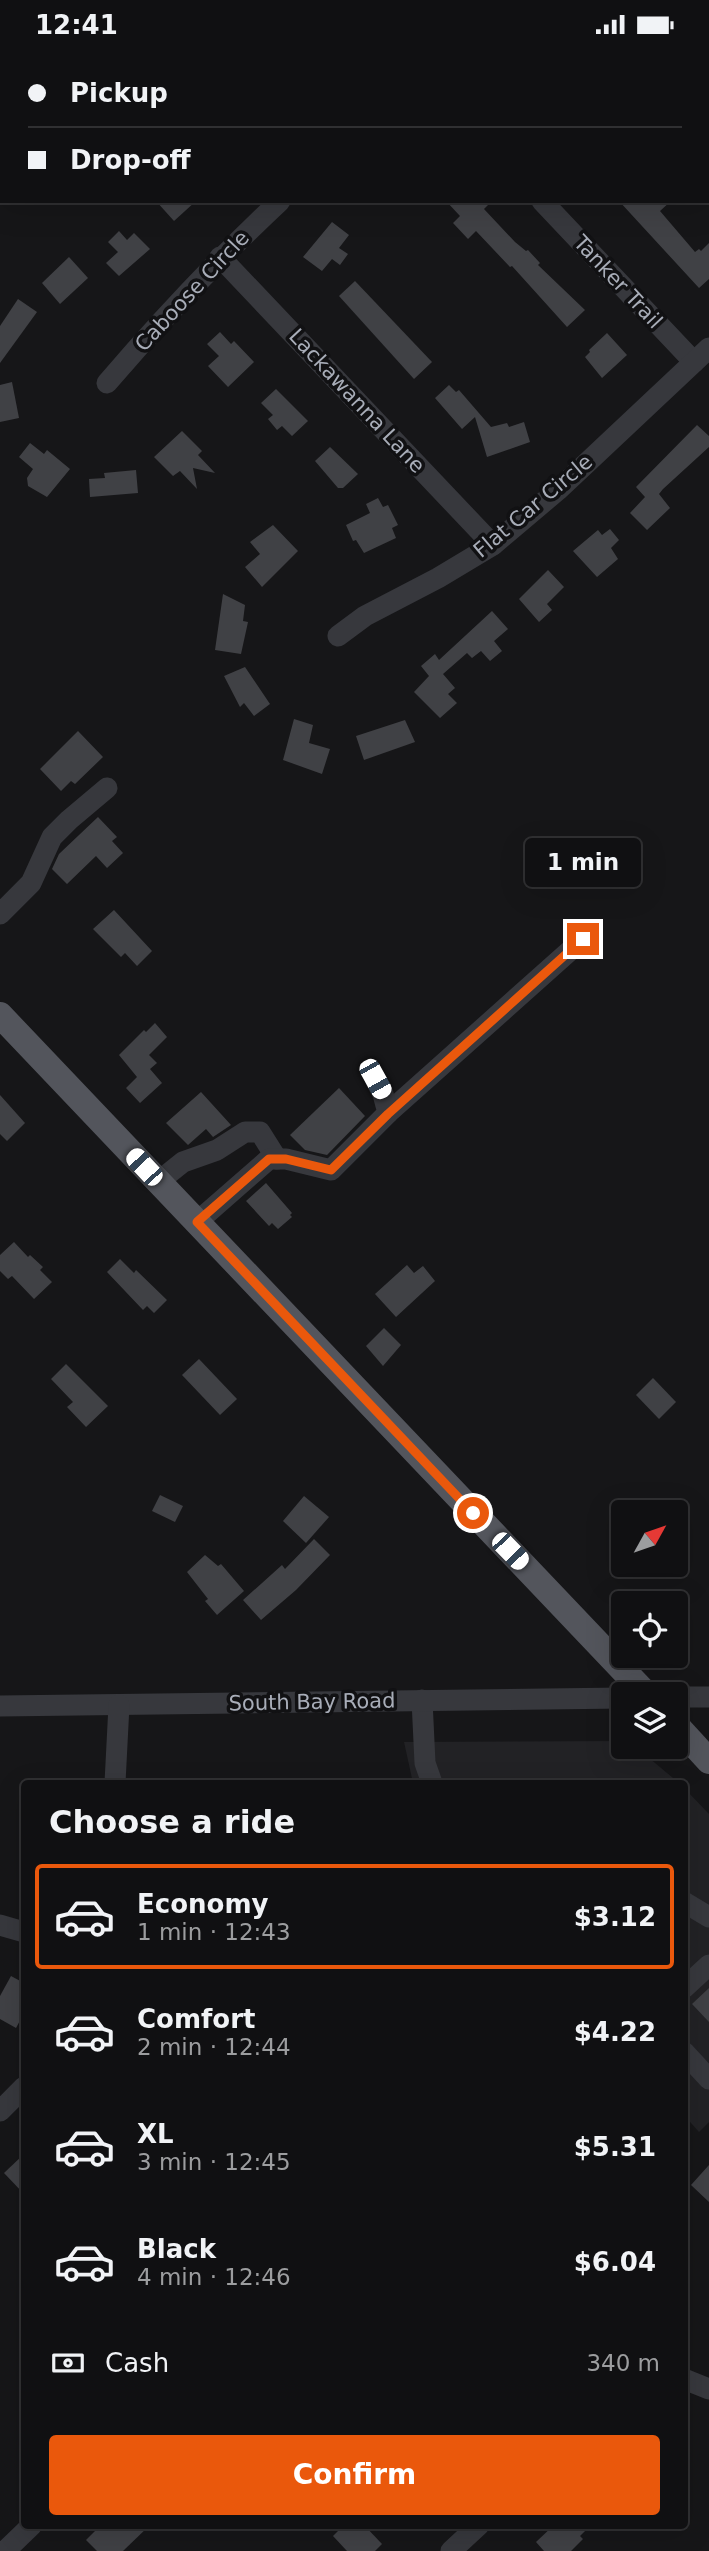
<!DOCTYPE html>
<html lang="en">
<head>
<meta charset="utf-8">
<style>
	:root { --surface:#101012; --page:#1e1e20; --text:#f1f3f6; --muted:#9c9d9f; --line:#303032; --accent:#ea580c }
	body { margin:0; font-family:"DejaVu Sans",sans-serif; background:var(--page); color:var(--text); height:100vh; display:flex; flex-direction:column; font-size:26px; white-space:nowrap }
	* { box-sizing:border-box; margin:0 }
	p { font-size:23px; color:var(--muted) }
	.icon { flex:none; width:38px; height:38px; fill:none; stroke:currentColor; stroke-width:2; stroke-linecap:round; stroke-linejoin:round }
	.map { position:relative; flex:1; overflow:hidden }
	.details { position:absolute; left:21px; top:1731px; width:667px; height:749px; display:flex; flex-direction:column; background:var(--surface); border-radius:7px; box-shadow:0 7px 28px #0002,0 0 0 2px var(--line) }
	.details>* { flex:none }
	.guide { position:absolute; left:0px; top:0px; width:710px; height:154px; box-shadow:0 7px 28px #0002,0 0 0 2px var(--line); display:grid; align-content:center; height:154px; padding:0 28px; background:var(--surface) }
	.needle { width:46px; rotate:50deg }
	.fabs { position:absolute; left:611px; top:1451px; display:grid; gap:14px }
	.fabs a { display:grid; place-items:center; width:77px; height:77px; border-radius:7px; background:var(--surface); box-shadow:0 7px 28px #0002,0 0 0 2px var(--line); font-size:35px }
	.end { position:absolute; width:32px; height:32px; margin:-16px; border:9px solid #ea580c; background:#fff; box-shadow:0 0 0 4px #fff }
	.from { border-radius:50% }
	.bubble { position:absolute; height:49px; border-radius:7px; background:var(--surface); box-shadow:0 7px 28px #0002,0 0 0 2px var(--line); font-size:23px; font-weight:600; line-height:49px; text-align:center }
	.car { position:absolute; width:21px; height:42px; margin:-21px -10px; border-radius:9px; box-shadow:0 0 5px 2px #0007; background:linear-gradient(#fff 24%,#345 0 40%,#fff 0 76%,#345 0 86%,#fff 0) }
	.guide b { display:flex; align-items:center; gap:24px; height:66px; font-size:26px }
	.guide b+b { border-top:2px solid var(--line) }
	.guide i { width:18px; height:18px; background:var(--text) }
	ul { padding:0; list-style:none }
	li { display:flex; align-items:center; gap:21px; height:105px; margin:0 14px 10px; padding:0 14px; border:4px solid transparent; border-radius:7px }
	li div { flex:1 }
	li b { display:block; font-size:26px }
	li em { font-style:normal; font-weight:600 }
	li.current { border-color:var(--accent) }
	li>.icon { width:63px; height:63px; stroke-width:1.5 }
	h2 { padding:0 28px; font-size:32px; line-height:84px }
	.pay { display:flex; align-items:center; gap:18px; height:77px; padding:0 28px; font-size:26px }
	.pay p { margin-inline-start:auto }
	.button { display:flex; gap:14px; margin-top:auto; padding:14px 28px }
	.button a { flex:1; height:80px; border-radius:7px; background:var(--accent); color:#fff; font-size:28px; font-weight:600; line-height:80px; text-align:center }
	.status { display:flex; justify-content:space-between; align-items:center; height:49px; padding:0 35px; background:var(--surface); direction:ltr }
	.status svg { height:19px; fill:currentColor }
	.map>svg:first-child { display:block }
	.built { fill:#222225 }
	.building { fill:#404145 }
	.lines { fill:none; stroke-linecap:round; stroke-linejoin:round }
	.minor { stroke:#37383d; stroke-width:21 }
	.major { stroke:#53555c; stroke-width:26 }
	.route { stroke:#ea580c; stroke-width:9 }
	.labels { text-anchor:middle; stroke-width:7; stroke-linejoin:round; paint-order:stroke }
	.street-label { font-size:21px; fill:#a8adb8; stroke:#111113 }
</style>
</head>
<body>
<div class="status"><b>12:41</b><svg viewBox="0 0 49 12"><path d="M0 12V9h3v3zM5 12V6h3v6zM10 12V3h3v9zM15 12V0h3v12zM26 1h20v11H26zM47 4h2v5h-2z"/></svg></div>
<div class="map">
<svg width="709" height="2502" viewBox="0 0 709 2502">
	<rect width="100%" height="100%" fill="#161618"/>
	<!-- built -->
	<g class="built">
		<path d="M623 1692V1698H636L679 1734H413L404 1693Z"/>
		<path d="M684 1739 709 1765V2073L699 2083 684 2066Z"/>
	</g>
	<!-- building -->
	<g class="building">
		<path d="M156 152H196L174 172Z"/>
		<path d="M446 152H492L484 160 515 193 526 202 528 201 540 214 538 216 585 261 567 278 512 217 510 218 476 182 468 190 453 174 460 167Z"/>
		<path d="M619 152H671L660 162 695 203 699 200 701 202 709 194V230L699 239Z"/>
		<path d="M332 173 349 186 339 199 348 205 340 216 332 210 322 222 303 208Z"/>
		<path d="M119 182 127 191 134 184 150 200 119 227 106 214 118 203 108 193Z"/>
		<path d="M69 208 88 229 60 255 42 234Z"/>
		<path d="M355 232 432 313 414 330 339 247Z"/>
		<path d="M18 250 37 263 0 314V277Z"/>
		<path d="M220 283 231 295 234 292 254 313 228 338 208 317 219 307 207 295Z"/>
		<path d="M607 284 627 306 602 329 585 308 590 303 589 301Z"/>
		<path d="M12 333 19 369 0 373V336Z"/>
		<path d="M449 336 456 343 459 341 491 378 507 374 509 378 524 373 530 393 487 408 475 368 462 380 435 349Z"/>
		<path d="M276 340 308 372 292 387 282 377 277 381 268 370 273 366 261 354Z"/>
		<path d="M697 376 709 387V398L663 440 659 445 670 459 647 481 630 464 645 448 636 438Z"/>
		<path d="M182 382 202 402 198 406 215 424 193 419 197 440 180 422 173 427 154 408Z"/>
		<path d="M30 394 44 405 47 401 70 420 47 448 28 437 27 429 33 420 19 408Z"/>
		<path d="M330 398 358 425 343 439H338L315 412Z"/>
		<path d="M136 421 138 444 90 448 89 430 105 429 104 424Z"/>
		<path d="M378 449 383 458 388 456 398 476 392 479 396 489 364 504 356 491 353 492 346 476 370 464 366 455Z"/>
		<path d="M273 476 298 502 262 538 245 518 260 505 250 493Z"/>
		<path d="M610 480 619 491 611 499 618 510 597 528 573 502 598 481 602 486Z"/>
		<path d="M548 521 564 538 547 555 552 561 539 573 519 550Z"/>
		<path d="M223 545 245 556 243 572 248 573 241 605 215 601Z"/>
		<path d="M492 562 508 580 494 592 502 602 490 612 481 602 472 609 467 604 443 625 455 639 448 645 457 654 440 669 414 643 429 627 421 617 435 605 439 611Z"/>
		<path d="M245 618 270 655 254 667 244 654 240 658 224 627Z"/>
		<path d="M294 670 313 676 309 694 330 700 322 725 283 711Z"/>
		<path d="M405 671 415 693 364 711 356 687Z"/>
		<path d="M78 682 103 708 75 735 71 732 61 742 40 720Z"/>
		<path d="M98 768 117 788 112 792 123 804 107 819 96 807 67 835 52 820 59 805Z"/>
		<path d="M114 861 152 902 137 917 125 904 121 908 93 880Z"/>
		<path d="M155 974 167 988 149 1006 157 1014 150 1020 162 1034 140 1054 126 1039 137 1028 119 1006 144 981 146 983Z"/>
		<path d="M339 1039 365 1067 327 1106 305 1101 290 1086Z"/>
		<path d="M201 1043 231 1076 213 1088 206 1080 188 1096 166 1074Z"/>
		<path d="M0 1046 25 1074 7 1092 0 1085Z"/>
		<path d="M266 1134 292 1164 290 1166 292 1168 278 1180 272 1174 269 1177 246 1152Z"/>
		<path d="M14 1193 28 1208 30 1206 43 1218 40 1221 52 1233 34 1250 12 1227 8 1230 0 1222V1206Z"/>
		<path d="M120 1210 134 1224 136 1221 167 1251 154 1264 147 1257 143 1261 107 1223Z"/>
		<path d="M407 1216 414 1224 423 1217 435 1232 396 1268 375 1245Z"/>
		<path d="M384 1279 401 1296 383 1317 366 1297Z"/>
		<path d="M199 1310 237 1350 220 1366 182 1326Z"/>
		<path d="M66 1315 108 1357 86 1378 67 1358 73 1353 51 1330Z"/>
		<path d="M653 1329 676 1353 659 1370 636 1346Z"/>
		<path d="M160 1446 183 1457 175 1473 152 1462Z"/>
		<path d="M304 1447 329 1468 306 1494 283 1472Z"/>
		<path d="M314 1490 330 1506 296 1541 261 1571 243 1551 282 1516 285 1520Z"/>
		<path d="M205 1506 218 1517 221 1515 244 1542 217 1566 205 1552 208 1550 187 1523Z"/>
		<path d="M11 1927 24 1934V1964L16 1979 0 1970V1947Z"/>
		<path d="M709 1939V1973L692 1955Z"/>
		<path d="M24 2105V2145L4 2124Z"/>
		<path d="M709 2116V2153L691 2136Z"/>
		<path d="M101 2476H150L123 2502H97L86 2491Z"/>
		<path d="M364 2476 382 2495 375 2502H347L333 2487 343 2477Z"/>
		<path d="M554 2476H591L580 2487 583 2490 571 2502H544L536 2493Z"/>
	</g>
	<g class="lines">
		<!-- minor -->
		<g class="minor">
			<path d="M106 0 108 2"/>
			<path d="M443 2 444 0"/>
			<path d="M542 152 694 313"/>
			<path d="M220 208 493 496"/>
			<path d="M107 334C162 270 218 210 280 152"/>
			<path d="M338 587 365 567 438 529 493 496 558 441 709 299"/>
			<path d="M0 865 31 834 52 788 69 771 107 739"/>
			<path d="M388 1064 583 890"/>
			<path d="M158 1133 183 1113 217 1101 245 1083H260L277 1110"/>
			<path d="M197 1173 269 1110H286L331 1121 388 1064 383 1045 375 1030"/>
			<path d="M676 1648H709"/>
			<path d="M422 1651 425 1714 432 1734"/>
			<path d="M0 1657 623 1649"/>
			<path d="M115 1734 119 1656"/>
			<path d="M684 1853 709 1868"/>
			<path d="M0 1876 24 1883"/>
			<path d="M684 1939 709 1916"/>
			<path d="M684 2003 709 2030"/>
			<path d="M0 2062 24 2038"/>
			<path d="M684 2330 709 2340"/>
			<path d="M5 2502 32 2476"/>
			<path d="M451 2502 479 2476"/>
		</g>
		<!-- major -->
		<g class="major">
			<path d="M0 966 646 1645"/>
			<path d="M676 1676 709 1712"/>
		</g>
	</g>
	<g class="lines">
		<!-- route -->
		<path class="route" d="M473 1464 197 1173 269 1110H286L331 1121 388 1065 583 890"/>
	</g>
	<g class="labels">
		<!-- street labels -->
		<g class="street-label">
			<text transform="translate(618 233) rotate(47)" y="7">Tanker Trail</text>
			<text transform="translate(192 242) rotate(-47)" y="7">Caboose Circle</text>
			<text transform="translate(357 352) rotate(47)" y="7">Lackawanna Lane</text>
			<text transform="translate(533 457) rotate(-40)" y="7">Flat Car Circle</text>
			<text transform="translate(312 1653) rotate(-1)" y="7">South Bay Road</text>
		</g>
	</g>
</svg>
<div class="fabs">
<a><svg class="needle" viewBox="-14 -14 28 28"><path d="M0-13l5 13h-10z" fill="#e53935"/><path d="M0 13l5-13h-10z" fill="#9c9d9f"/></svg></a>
<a><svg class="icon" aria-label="locate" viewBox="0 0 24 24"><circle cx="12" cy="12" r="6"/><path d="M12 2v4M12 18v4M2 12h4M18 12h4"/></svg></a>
<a><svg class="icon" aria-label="layers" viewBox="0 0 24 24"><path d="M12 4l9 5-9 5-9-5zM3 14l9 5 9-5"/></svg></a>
</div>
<i class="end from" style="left:473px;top:1464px"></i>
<i class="end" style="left:583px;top:890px"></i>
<div class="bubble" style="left:525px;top:789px;width:116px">1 min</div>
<i class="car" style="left:375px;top:1030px;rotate:151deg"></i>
<i class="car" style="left:144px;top:1118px;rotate:317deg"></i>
<i class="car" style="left:510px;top:1502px;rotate:136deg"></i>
<div class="guide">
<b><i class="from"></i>Pickup</b>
<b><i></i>Drop-off</b>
</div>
<section class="details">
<h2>Choose a ride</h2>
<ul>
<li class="current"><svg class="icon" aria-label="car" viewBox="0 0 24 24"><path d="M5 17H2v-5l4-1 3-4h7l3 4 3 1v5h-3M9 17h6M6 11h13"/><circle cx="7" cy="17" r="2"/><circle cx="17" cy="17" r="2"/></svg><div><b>Economy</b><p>1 min · 12:43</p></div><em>$3.12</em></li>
<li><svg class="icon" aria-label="car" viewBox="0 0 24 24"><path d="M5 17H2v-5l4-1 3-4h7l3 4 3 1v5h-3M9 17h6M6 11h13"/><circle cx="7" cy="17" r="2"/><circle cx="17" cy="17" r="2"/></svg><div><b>Comfort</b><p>2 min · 12:44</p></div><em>$4.22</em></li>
<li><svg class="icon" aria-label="car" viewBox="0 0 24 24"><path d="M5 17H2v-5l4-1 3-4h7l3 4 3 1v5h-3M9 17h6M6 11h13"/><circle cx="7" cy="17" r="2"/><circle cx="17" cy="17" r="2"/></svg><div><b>XL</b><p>3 min · 12:45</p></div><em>$5.31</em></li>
<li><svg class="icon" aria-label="car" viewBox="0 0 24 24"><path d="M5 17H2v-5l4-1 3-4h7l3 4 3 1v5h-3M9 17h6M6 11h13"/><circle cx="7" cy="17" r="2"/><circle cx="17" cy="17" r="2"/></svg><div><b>Black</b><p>4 min · 12:46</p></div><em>$6.04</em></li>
</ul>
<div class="pay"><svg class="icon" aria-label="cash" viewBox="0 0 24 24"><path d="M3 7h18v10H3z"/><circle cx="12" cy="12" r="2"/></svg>Cash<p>340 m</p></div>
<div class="button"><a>Confirm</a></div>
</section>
</div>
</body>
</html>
